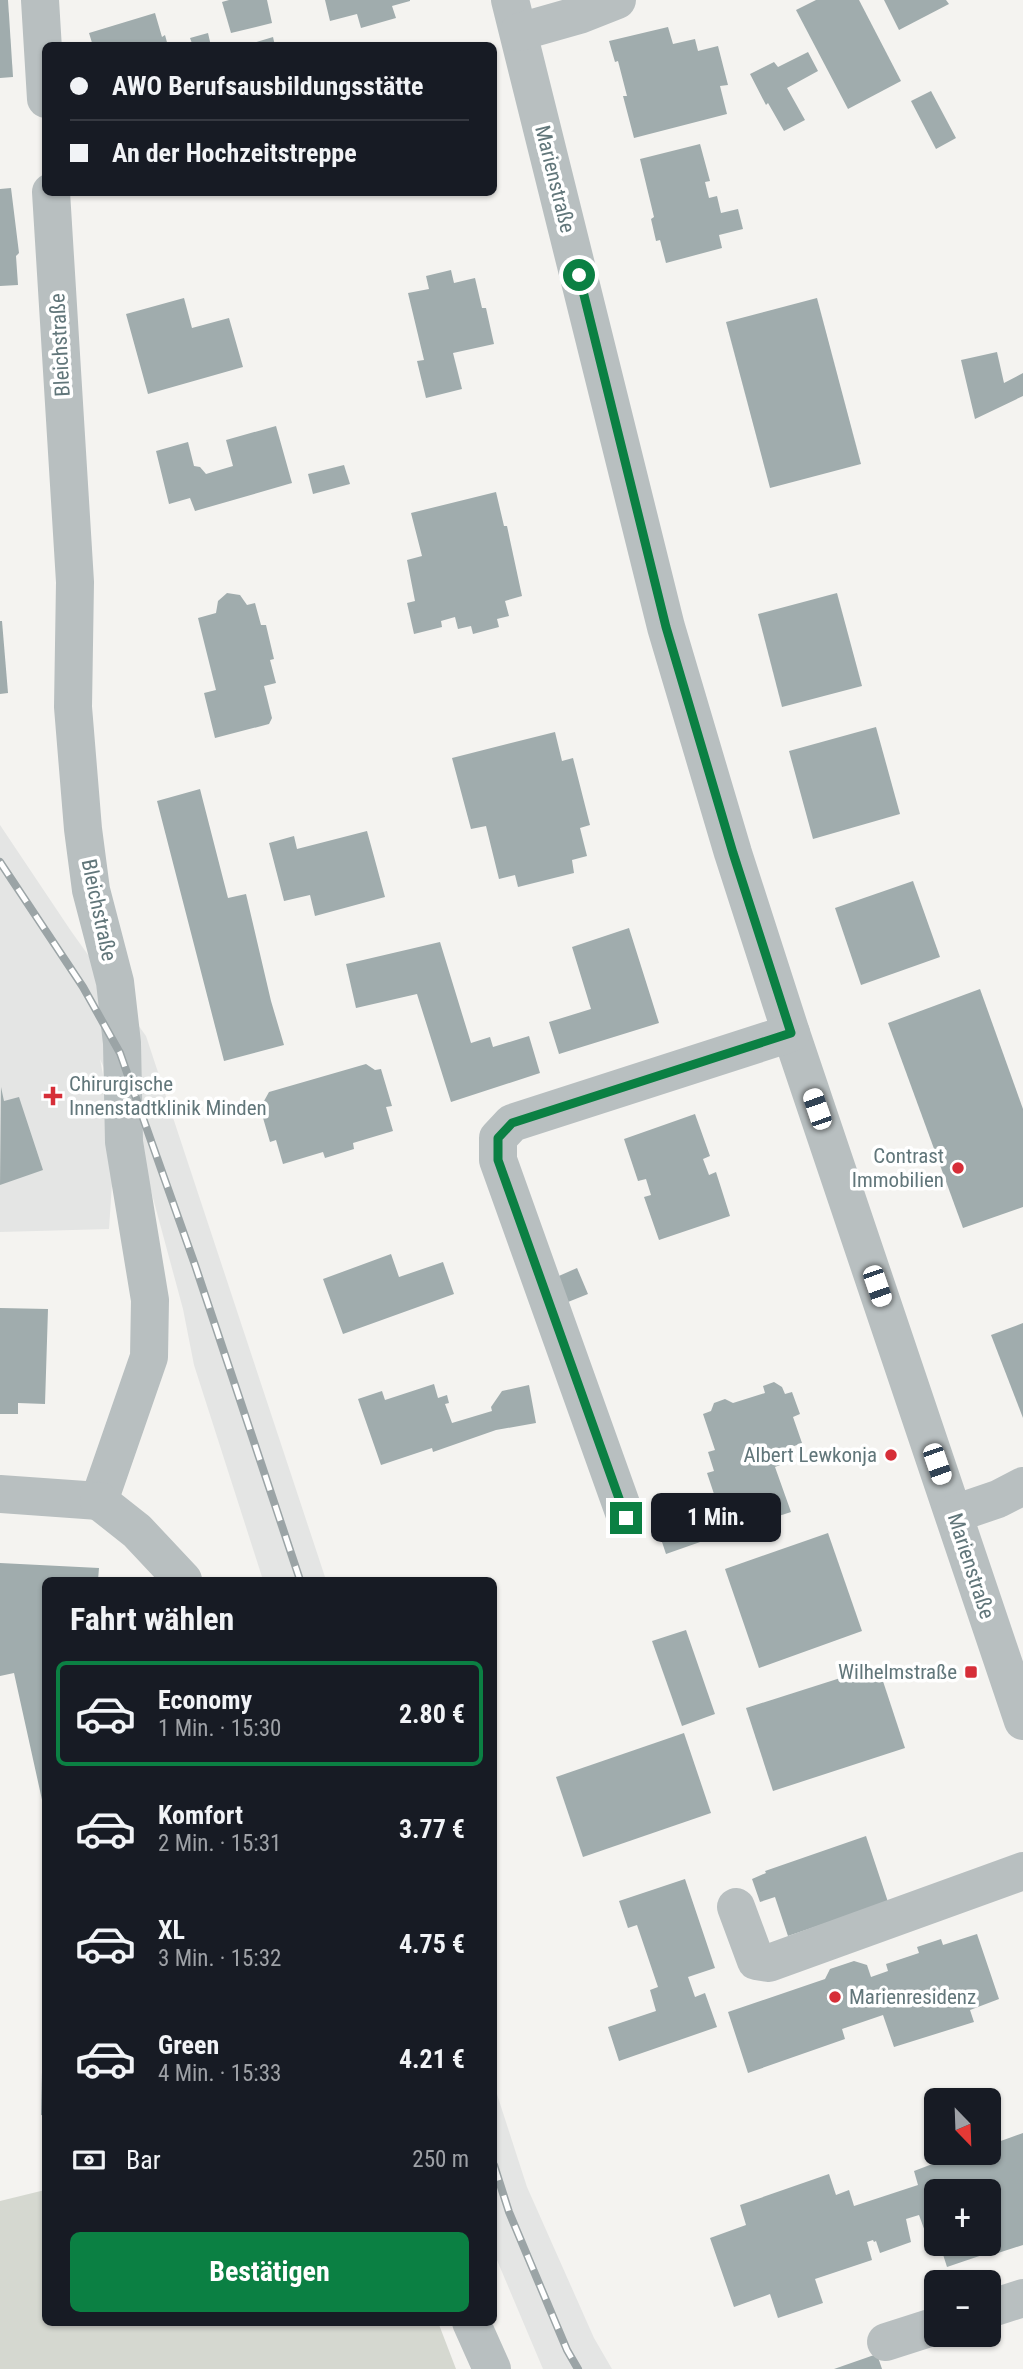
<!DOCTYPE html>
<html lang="de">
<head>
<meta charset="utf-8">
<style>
	:root { --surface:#171b24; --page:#20242c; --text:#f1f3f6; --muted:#9ea1a6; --line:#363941; --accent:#0b8043 }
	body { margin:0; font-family:"Roboto Condensed",sans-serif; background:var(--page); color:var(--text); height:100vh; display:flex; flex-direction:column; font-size:26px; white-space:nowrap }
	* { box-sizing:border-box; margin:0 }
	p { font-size:23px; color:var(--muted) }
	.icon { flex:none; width:38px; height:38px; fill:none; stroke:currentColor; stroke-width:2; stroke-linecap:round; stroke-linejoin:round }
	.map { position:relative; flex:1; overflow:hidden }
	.panel { position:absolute; left:42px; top:1577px; width:455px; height:749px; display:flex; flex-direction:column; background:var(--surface); border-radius:10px; box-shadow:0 2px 5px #0004 }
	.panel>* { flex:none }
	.top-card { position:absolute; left:42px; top:42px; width:455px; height:154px; border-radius:10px; box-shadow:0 2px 5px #0004; display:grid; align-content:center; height:154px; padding:0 28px; background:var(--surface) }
	.needle { width:46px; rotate:157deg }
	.controls { position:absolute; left:924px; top:2088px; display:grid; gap:14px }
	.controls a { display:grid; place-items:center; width:77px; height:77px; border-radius:10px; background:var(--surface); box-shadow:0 2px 5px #0004; font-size:35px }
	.end { position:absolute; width:32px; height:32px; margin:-16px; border:9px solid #0b8043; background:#fff; box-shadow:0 0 0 4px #fff }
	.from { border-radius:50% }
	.bubble { position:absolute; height:49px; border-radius:10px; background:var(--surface); box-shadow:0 2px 5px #0004; font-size:23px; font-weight:700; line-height:49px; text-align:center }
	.car { position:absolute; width:21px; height:42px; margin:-21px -10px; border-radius:9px; box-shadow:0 0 5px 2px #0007; background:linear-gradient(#fff 24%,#345 0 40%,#fff 0 76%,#345 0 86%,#fff 0) }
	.top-card b { display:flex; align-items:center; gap:24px; height:66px; font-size:26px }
	.top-card b+b { border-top:2px solid var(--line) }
	.top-card i { width:18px; height:18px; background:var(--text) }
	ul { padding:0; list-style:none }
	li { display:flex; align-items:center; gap:21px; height:105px; margin:0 14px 10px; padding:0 14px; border:4px solid transparent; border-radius:10px }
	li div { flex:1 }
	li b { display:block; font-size:26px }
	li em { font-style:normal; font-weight:700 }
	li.current { border-color:var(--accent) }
	li>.icon { width:63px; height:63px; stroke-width:1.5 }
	h2 { padding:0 28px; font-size:32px; line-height:84px }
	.pay { display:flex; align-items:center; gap:18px; height:77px; padding:0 28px; font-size:26px }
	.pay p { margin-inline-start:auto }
	.button { display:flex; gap:14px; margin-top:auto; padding:14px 28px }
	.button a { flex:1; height:80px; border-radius:10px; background:var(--accent); color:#fff; font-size:28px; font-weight:700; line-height:80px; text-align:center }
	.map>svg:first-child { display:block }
	.built { fill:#e4e5e4 }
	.green { fill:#d5d8d0 }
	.building { fill:#a0acad; fill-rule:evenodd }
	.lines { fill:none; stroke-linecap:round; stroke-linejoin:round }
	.minor { stroke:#b8bfc0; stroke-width:38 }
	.rail-casing { stroke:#9ba4a6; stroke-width:8 }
	.rail { stroke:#fff; stroke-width:5; stroke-dasharray:16; stroke-linecap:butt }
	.route { stroke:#0b8043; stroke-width:9 }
	.poi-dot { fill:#d62e38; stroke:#fff; stroke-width:2.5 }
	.labels { text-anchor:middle; stroke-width:7; stroke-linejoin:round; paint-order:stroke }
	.street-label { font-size:21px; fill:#61767a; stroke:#fff }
	.poi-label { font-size:21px; fill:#61767a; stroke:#fff; text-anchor:end }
</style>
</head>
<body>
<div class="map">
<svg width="1023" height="2369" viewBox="0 0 1023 2369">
	<rect width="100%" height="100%" fill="#f4f3f0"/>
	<!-- built -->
	<g class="built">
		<path d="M0 825 71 931 146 1036 326 1580H263L194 1365 183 1309 140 1150 100 1059 115 1138 109 1229 0 1232Z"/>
		<path d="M494 2085 527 2187 594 2338 612 2369H543L494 2253Z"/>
	</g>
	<!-- green -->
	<path class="green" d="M45 2190 46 2322H438L456 2369H0V2201Z"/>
	<!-- building -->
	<g class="building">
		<path d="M0 0H8L13 77 0 78Z"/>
		<path d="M229 0H267L272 23 231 33 222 2Z"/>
		<path d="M325 0H410V1L392 6 396 18 361 28 357 14 330 21Z"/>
		<path d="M816 0H859L901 81 848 109 796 10Z"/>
		<path d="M884 0H946L949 4 899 30Z"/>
		<path d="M155 13 162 37 165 35 168 46H93L89 33Z"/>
		<path d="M668 27 673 44 695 39 698 51 718 46 728 85 720 86 727 114 634 138 623 96H627L618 61 615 62 609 41Z"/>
		<path d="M208 33 211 46H193L190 38Z"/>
		<path d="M273 37 275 46H246V45Z"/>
		<path d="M808 52 818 71 787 88 805 120 784 131 768 103 766 105 750 74 774 62 778 67Z"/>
		<path d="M931 91 956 138 936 149 911 101Z"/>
		<path d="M700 144 710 181 705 182 709 198 717 196 721 213 738 209 743 229 719 235 722 248 666 263 660 240 656 241 651 219 654 217 640 159Z"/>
		<path d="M11 188 19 253 16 256 18 285 0 286V189Z"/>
		<path d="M451 270 454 283 475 278 482 308H486L494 344 453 353 462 389 426 398 417 361 424 360 408 293 429 289 426 276Z"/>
		<path d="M184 298 192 328 229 318 243 367 148 394 126 314Z"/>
		<path d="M817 298 861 464 770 488 726 322Z"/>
		<path d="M997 352 1004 383 1023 373V396L975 419 961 360Z"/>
		<path d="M276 426 292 483 195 511 190 498 169 504 156 451 188 442 194 466 200 467 206 474 233 466 226 440Z"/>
		<path d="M344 465 350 484 313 494 308 474Z"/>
		<path d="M496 492 504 526H507L522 596 505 601 509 616 497 619 499 627 473 634 471 626 458 629 455 617 441 621 442 627 414 634 407 603 415 601 407 560 422 556 411 513Z"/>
		<path d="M227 593 240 595 247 605 255 603 261 625H266L274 659 270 660 276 683 264 686 272 718 269 724 215 738 204 693 216 690 198 618 216 613 218 601Z"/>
		<path d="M837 593 862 686 782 707 758 614Z"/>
		<path d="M0 621H2L8 693 0 694Z"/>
		<path d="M876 727 900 814 813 839 789 751Z"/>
		<path d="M555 732 562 761 573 758 590 825 580 828 587 856 572 860 574 873 518 887 515 875 499 879 486 826 471 829 452 758Z"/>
		<path d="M200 789 228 898 246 894 271 1001 284 1045 224 1061 157 801Z"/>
		<path d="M367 831 385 897 315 916 310 895 284 901 269 843 294 836 297 849Z"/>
		<path d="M913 881 940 957 861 985 835 908Z"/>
		<path d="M629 928 659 1023 559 1054 549 1022 591 1009 572 947Z"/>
		<path d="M440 942 471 1043 490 1037 493 1047 529 1036 540 1073 451 1102 417 994 356 1008 346 964Z"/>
		<path d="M980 989 1023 1109V1207L963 1228 888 1023Z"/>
		<path d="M366 1064 375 1070 381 1069 392 1106 386 1107 393 1131 353 1143 354 1149 325 1158 323 1152 283 1164 276 1140 270 1142 259 1104 265 1103 264 1101 269 1092Z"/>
		<path d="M1 1087 4 1101 19 1097 43 1170 0 1185Z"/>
		<path d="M695 1114 710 1156 703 1159 709 1175 716 1172 730 1216 659 1240 644 1197 651 1195 646 1179 638 1181 624 1139Z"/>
		<path d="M391 1254 399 1277 443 1262 454 1294 343 1334 323 1279Z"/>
		<path d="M577 1268 588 1294 563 1304 552 1279Z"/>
		<path d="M0 1308 48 1309 45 1404 18 1403V1414H0Z"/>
		<path d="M1023 1323V1418L991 1335Z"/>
		<path d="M774 1382 782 1387 785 1394 792 1392 800 1414 793 1417 802 1443 784 1450 788 1462 775 1467 791 1512 727 1533 707 1473 714 1471 708 1452 715 1450 703 1414 711 1411 714 1403 725 1399 733 1403 765 1393 763 1386Z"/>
		<path d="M434 1384 438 1398 447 1395 449 1403 445 1404 452 1423 492 1411 491 1407 502 1391 529 1385 536 1423 496 1430 433 1452 432 1448 381 1465 358 1399 382 1391 385 1400Z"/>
		<path d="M696 1521 703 1541 666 1554 659 1533Z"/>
		<path d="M828 1533 862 1631 759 1668 725 1569Z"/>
		<path d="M0 1563 99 1568 98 1580H46V1818L14 1673 0 1676Z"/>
		<path d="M686 1630 715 1714 682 1726 652 1641Z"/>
		<path d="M878 1666 905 1748 773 1791 746 1708Z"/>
		<path d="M684 1733 711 1813 583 1857 556 1777Z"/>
		<path d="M866 1836 888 1902 788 1936 775 1897 760 1902 752 1879 766 1873 765 1871Z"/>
		<path d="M685 1879 715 1968 688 1977 695 1997 705 1993 717 2027 619 2061 608 2027 656 2011 650 1990 658 1987 637 1925 628 1928 619 1901Z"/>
		<path d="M977 1934 999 1999 970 2010 974 2022 894 2047 883 2015 842 2029 845 2039 748 2073 728 2012 825 1979 830 1969 854 1961 867 1965 871 1977 888 1971 886 1964 919 1953 917 1947 941 1939 943 1945Z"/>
		<path d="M43 2029H46V2116L41 2115Z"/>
		<path d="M1023 2133V2245L998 2253 997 2250 947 2267 940 2245 931 2248 919 2215 906 2219 911 2242 880 2253 876 2241 874 2242 873 2240 867 2242 872 2260 815 2279 823 2303 778 2318 770 2294 734 2307 710 2238 746 2225 740 2205 829 2174 836 2195 849 2190 854 2206 918 2185 914 2171 964 2152H989V2137L998 2142ZM936 2191H989V2244H936Z"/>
		<path d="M877 2354 882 2369H834Z"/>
	</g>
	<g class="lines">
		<!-- minor -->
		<g class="minor">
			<path d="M40 0 46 99"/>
			<path d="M510 0 666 627 733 853 791 1033 1023 1721"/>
			<path d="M519 32 579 15 617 0"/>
			<path d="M51 192 75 582 73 707 83 829 91 890 115 982 122 1043 124 1142 150 1300 149 1357 99 1501"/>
			<path d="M0 1494 99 1501"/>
			<path d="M99 1501 137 1531 183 1580"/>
			<path d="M954 1514 998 1499 1023 1486"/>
			<path d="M626 1518 498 1160V1138L512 1123 791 1033"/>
			<path d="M736 1907 756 1961 769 1963 1023 1871"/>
			<path d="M989 2309 1023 2298"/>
			<path d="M471 2322 492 2369"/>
			<path d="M886 2342 936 2326"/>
		</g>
		<defs>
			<g id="rail">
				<path d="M0 862 83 987 120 1053 195 1265 300 1580"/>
				<path d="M494 2165 509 2212 567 2350 578 2369"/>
			</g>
		</defs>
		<!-- rail casing -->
		<use href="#rail" class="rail-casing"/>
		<!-- rail -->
		<use href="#rail" class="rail"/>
	</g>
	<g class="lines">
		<!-- route -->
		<path class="route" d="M579 275 666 627 733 853 791 1033 512 1123 498 1138V1160L626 1518"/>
	</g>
	<!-- markers -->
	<g class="poi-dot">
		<path d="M49.5 1085.5h7v7h7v7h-7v7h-7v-7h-7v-7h7z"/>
		<circle cx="958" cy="1168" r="7"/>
		<circle cx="891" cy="1455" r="7"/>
		<rect x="964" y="1665" width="14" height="14" rx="3.5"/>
		<circle cx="835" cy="1997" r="7"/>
	</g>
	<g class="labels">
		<!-- street labels -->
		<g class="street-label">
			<text transform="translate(555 179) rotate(76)" y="7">Marienstraße</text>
			<text transform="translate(60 345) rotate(-93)" y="7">Bleichstraße</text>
			<text transform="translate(99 910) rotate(78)" y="7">Bleichstraße</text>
			<text transform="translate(971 1566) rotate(72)" y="7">Marienstraße</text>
		</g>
		<!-- poi labels -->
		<g class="poi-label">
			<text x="69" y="1091" text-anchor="start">Chirurgische<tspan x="69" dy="24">Innenstadtklinik Minden</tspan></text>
			<text x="944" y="1163">Contrast<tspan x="944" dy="24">Immobilien</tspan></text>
			<text x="877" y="1462">Albert Lewkonja</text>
			<text x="957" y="1679">Wilhelmstraße</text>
			<text x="849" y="2004" text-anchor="start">Marienresidenz</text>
		</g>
	</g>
</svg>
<div class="controls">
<a><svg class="needle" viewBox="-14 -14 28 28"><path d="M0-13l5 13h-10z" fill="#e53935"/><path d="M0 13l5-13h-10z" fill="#9ea1a6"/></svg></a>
<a>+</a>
<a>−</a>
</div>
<i class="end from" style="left:579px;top:275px"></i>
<i class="end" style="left:626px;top:1518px"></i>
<div class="bubble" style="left:651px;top:1493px;width:130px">1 Min.</div>
<i class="car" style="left:817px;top:1109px;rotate:341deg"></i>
<i class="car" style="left:877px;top:1286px;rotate:161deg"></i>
<i class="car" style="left:937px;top:1464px;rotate:161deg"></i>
<div class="top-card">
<b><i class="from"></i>AWO Berufsausbildungsstätte</b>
<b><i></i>An der Hochzeitstreppe</b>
</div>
<section class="panel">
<h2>Fahrt wählen</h2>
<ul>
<li class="current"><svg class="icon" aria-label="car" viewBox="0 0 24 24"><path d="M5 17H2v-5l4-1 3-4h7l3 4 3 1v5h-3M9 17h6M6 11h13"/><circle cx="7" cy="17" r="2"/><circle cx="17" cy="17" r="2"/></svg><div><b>Economy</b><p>1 Min. · 15:30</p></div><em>2.80 €</em></li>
<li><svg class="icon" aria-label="car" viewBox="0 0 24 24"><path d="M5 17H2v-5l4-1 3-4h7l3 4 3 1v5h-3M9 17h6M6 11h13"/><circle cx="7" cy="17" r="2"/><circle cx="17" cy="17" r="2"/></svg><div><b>Komfort</b><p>2 Min. · 15:31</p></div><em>3.77 €</em></li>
<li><svg class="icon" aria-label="car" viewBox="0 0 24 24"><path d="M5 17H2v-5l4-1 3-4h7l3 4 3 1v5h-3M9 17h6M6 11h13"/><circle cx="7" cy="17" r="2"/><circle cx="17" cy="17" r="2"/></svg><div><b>XL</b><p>3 Min. · 15:32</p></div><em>4.75 €</em></li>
<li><svg class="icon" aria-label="car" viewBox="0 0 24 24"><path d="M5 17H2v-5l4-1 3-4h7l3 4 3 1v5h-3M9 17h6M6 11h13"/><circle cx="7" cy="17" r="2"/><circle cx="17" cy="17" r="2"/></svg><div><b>Green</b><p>4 Min. · 15:33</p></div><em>4.21 €</em></li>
</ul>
<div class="pay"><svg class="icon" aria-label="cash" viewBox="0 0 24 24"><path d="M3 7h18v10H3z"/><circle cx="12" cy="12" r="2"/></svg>Bar<p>250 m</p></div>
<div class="button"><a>Bestätigen</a></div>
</section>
</div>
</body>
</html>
